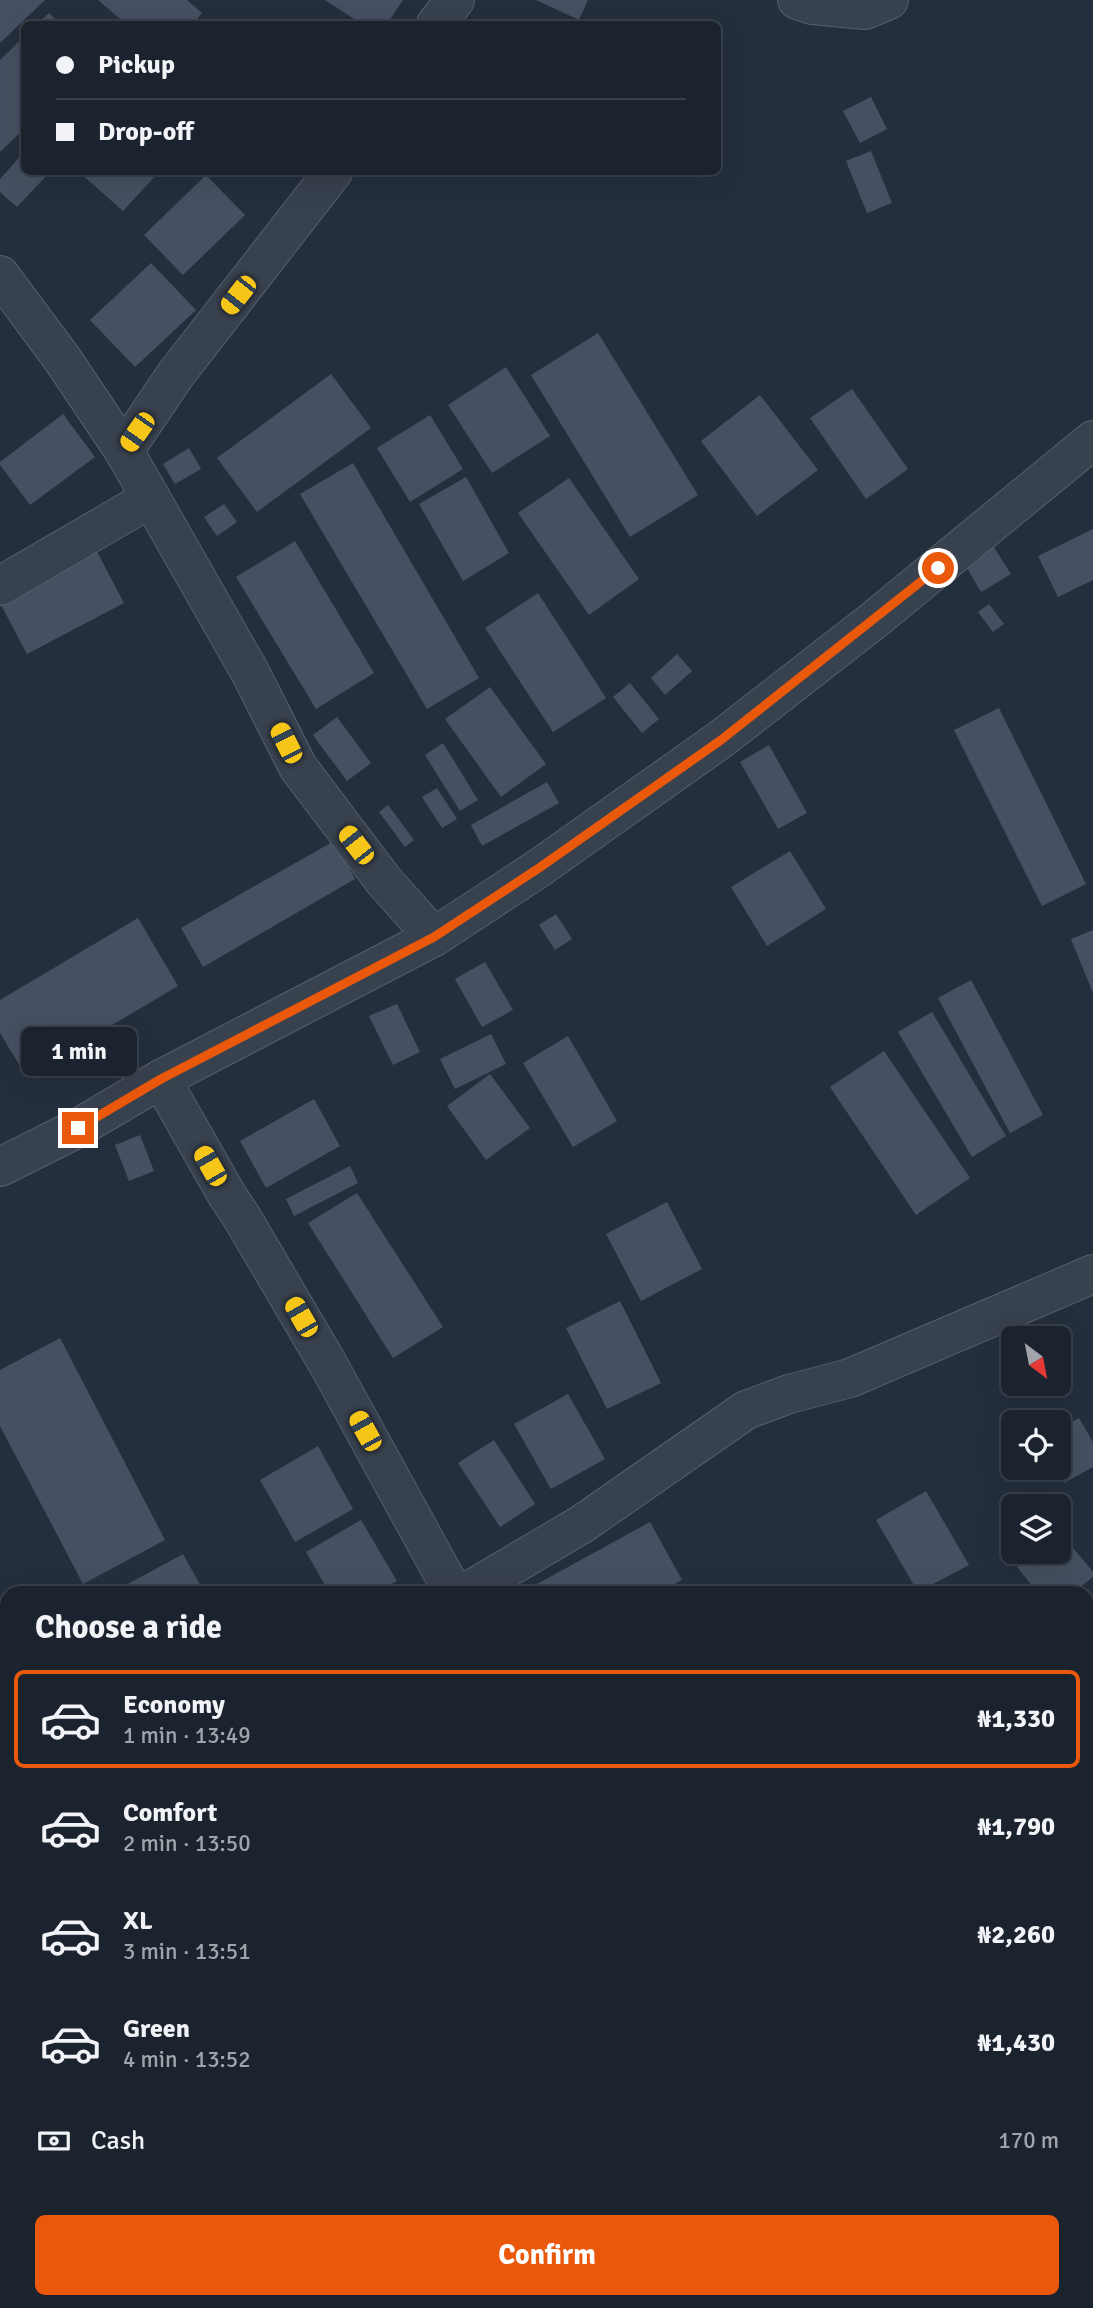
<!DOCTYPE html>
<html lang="en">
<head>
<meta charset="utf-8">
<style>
	:root { --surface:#1b232e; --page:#242b36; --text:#f1f3f6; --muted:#a0a4aa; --line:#39404a; --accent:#ea580c }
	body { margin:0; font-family:Signika,sans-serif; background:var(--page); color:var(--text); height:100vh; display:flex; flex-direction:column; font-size:26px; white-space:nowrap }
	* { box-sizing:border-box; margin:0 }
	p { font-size:23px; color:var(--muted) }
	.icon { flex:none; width:38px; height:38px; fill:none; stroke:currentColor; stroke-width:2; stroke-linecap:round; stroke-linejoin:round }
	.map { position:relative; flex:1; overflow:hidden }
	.side { position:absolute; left:0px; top:1586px; width:1094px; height:723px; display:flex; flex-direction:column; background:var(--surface); border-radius:21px 21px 0 0; box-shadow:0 7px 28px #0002,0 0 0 2px var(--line) }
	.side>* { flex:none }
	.hud { position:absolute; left:21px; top:21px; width:700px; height:154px; border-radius:10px; box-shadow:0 7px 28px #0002,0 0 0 2px var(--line); display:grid; align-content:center; height:154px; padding:0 35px; background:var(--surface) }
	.needle { width:46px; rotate:148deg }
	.tools { position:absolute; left:1001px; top:1326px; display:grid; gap:14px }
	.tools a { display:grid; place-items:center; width:70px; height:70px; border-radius:10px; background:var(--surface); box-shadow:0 7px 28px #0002,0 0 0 2px var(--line); font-size:35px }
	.end { position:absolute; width:32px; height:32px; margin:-16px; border:9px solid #ea580c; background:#fff; box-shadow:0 0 0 4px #fff }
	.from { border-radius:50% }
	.bubble { position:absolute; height:49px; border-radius:10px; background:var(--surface); box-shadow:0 7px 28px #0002,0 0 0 2px var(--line); font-size:23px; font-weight:700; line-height:49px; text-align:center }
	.car { position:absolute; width:21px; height:42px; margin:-21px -10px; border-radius:9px; box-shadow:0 0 5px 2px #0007; background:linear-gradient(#f5c518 24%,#345 0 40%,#f5c518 0 76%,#345 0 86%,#f5c518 0) }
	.hud b { display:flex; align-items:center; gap:24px; height:66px; font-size:26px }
	.hud b+b { border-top:2px solid var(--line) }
	.hud i { width:18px; height:18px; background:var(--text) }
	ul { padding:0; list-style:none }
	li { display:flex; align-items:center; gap:21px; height:98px; margin:0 14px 10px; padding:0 21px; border:4px solid transparent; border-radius:10px }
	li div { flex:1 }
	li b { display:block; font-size:26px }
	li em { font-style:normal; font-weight:700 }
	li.active { border-color:var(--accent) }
	li>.icon { width:63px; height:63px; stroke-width:1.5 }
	h2 { padding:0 35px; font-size:32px; line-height:84px }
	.pay { display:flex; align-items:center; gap:18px; height:77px; padding:0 35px; font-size:26px }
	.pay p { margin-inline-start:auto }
	.button { display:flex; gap:14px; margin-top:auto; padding:14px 35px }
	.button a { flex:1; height:80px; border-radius:10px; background:var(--accent); color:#fff; font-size:28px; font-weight:700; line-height:80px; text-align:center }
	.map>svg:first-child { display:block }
	.building { fill:#455162 }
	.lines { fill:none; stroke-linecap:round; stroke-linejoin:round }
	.street-casing { stroke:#565f6c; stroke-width:40 }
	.street { stroke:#38414e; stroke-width:38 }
	.route { stroke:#ea580c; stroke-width:9 }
</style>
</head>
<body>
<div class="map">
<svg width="1093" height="2308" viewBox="0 0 1093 2308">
	<rect width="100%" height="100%" fill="#242f3e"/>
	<!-- building -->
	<g class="building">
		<path d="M0 0H45L0 43Z"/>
		<path d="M98 0H187L202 13 193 24H126Z"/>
		<path d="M325 0H403L387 24H362Z"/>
		<path d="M536 0H588L579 20Z"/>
		<path d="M49 13 60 24H37Z"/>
		<path d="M24 37V129L0 152V60Z"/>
		<path d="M871 97 887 129 860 143 843 111Z"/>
		<path d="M871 151 892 203 867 213 846 161Z"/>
		<path d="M24 152V172H50L17 207 0 192V179Z"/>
		<path d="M79 172H159L123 211Z"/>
		<path d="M206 175 245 215 183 275 144 235Z"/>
		<path d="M151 263 196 310 135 367 90 320Z"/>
		<path d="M598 333 698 495 630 537 531 375Z"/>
		<path d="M506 367 550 436 492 473 448 405Z"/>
		<path d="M331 374 371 428 257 512 217 458Z"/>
		<path d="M852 389 908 469 866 499 810 418Z"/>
		<path d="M760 395 818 470 757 516 701 441Z"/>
		<path d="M63 414 95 457 30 505 0 465V462Z"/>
		<path d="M430 415 463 469 410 502 377 448Z"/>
		<path d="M189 448 201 469 175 484 163 464Z"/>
		<path d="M353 463 479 678 427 709 300 494Z"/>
		<path d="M466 477 509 553 463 581 419 504Z"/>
		<path d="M569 478 639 579 589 615 518 513Z"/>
		<path d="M224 504 237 522 217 536 204 517Z"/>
		<path d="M1093 529V580L1058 597 1038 556Z"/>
		<path d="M295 541 374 673 316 709 236 577Z"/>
		<path d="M993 546 1011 574 981 592 964 563Z"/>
		<path d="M95 548 124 603 27 654 0 603Z"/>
		<path d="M538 593 606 698 553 732 485 628Z"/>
		<path d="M989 604 1004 624 993 632 978 612Z"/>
		<path d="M677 654 692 671 665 695 651 678Z"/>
		<path d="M630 683 659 719 642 733 613 697Z"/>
		<path d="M490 687 546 764 501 797 445 719Z"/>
		<path d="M999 708 1086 884 1042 906 954 730Z"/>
		<path d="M337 717 371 763 347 781 313 735Z"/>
		<path d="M443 743 478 800 460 811 425 755Z"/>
		<path d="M769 745 807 813 778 829 740 762Z"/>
		<path d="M547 782 559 803 482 846 471 825Z"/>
		<path d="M437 788 457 819 442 828 422 797Z"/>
		<path d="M388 805 414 840 405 847 379 812Z"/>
		<path d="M334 841 355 879 203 967 181 928Z"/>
		<path d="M790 851 826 909 767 946 731 887Z"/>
		<path d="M556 914 572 939 555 950 539 925Z"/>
		<path d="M138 918 178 986 26 1076 0 1033V1000Z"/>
		<path d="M1093 930V993L1071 939Z"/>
		<path d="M485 962 513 1010 482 1027 455 979Z"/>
		<path d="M971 980 1043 1115 1010 1133 938 998Z"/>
		<path d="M397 1004 420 1052 393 1065 369 1016Z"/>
		<path d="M932 1012 1006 1136 972 1157 898 1032Z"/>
		<path d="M491 1034 506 1064 455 1089 440 1059Z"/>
		<path d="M568 1036 617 1121 573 1147 523 1063Z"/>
		<path d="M884 1051 970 1178 916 1215 830 1087Z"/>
		<path d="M490 1074 530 1128 486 1160 447 1106Z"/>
		<path d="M314 1099 340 1146 266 1188 240 1141Z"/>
		<path d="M140 1135 154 1171 129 1181 115 1145Z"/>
		<path d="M350 1166 358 1183 294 1216 286 1199Z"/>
		<path d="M357 1193 443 1327 393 1358 308 1223Z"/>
		<path d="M667 1202 702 1269 641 1301 606 1234Z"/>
		<path d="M620 1301 661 1383 607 1409 566 1328Z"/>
		<path d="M60 1338 165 1540 83 1584 0 1426V1370Z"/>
		<path d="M568 1394 605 1459 551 1489 514 1424Z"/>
		<path d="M1079 1418 1093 1442V1467L1064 1483 1055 1468H1059V1429Z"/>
		<path d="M494 1440 535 1504 500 1527 458 1463Z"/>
		<path d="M318 1446 353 1509 295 1542 260 1480Z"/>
		<path d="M926 1491 969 1565 918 1592 876 1520Z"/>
		<path d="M361 1520 397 1581 377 1592H329L306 1552Z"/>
		<path d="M650 1522 682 1580 660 1592H530L528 1589Z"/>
		<path d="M1059 1531 1093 1572V1577L1074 1592H1037L1017 1567 1035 1552H1059Z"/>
		<path d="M183 1554 204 1592H130L126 1585Z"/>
		<path d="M7 1943V2038L0 2026V1947Z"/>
		<path d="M0 2068 7 2078V2163L0 2153Z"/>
		<path d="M72 2301H124L116 2308H78Z"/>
	</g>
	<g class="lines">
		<defs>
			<g id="street">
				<path d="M797 0 812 5 865 10 889 0"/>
				<path d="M436 24 455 0"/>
				<path d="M0 275 63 360 124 451 250 672 298 767 384 881 434 937"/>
				<path d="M124 451 176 374 333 172"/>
				<path d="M0 586 151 498"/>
				<path d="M161 1079 227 1195 241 1216 328 1364 453 1592"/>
				<path d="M0 1167 78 1128 161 1079 434 937 539 868 721 739 874 620 1093 440"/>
				<path d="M467 1592 582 1524 746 1410 789 1394 850 1378 1093 1274"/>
				<path d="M1087 1748 1093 1745"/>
				<path d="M0 1903 7 1899"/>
				<path d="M1087 2244 1093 2241"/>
				<path d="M261 2301 264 2308"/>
				<path d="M731 2301 735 2308"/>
				<path d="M145 2308 158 2301"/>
				<path d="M963 2308 976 2301"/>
			</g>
		</defs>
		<!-- street casing -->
		<use href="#street" class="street-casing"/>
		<!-- street -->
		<use href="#street" class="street"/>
	</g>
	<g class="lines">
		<!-- route -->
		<path class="route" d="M78 1128 161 1079 434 937 539 868 721 740 938 568"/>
	</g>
</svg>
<div class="tools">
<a><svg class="needle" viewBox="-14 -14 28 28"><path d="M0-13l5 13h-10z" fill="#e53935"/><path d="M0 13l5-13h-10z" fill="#a0a4aa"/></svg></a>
<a><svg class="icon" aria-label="locate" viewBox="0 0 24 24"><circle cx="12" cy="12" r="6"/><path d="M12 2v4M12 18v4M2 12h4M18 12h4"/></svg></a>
<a><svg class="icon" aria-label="layers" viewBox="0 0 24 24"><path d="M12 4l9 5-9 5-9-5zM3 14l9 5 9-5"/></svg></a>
</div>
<i class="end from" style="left:938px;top:568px"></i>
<i class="end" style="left:78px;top:1128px"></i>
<div class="bubble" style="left:21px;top:1027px;width:116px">1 min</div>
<i class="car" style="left:238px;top:295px;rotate:218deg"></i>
<i class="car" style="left:137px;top:432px;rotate:215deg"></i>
<i class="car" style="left:286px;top:743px;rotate:333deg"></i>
<i class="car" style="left:356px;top:845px;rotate:322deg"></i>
<i class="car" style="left:210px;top:1166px;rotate:330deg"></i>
<i class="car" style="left:301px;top:1317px;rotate:330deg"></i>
<i class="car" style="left:365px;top:1431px;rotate:331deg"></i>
<div class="hud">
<b><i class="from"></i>Pickup</b>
<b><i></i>Drop-off</b>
</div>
<section class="side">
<h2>Choose a ride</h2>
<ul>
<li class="active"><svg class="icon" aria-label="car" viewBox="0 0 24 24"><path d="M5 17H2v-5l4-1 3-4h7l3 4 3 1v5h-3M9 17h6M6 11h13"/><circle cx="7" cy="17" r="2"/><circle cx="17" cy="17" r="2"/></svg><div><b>Economy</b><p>1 min · 13:49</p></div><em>₦1,330</em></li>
<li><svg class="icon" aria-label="car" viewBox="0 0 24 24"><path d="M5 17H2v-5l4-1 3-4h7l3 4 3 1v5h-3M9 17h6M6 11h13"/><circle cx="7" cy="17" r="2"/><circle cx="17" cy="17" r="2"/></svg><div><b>Comfort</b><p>2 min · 13:50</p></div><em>₦1,790</em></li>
<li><svg class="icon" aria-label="car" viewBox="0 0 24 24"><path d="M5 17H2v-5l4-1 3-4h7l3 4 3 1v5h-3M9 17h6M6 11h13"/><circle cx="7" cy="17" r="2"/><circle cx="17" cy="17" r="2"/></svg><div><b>XL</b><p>3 min · 13:51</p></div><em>₦2,260</em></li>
<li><svg class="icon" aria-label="car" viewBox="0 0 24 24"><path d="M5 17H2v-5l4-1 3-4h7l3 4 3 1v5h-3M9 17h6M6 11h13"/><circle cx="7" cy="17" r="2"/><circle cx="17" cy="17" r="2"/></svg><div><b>Green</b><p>4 min · 13:52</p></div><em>₦1,430</em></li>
</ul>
<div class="pay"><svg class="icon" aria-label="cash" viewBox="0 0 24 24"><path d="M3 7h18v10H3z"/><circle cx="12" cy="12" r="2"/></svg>Cash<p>170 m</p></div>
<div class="button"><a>Confirm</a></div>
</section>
</div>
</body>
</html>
